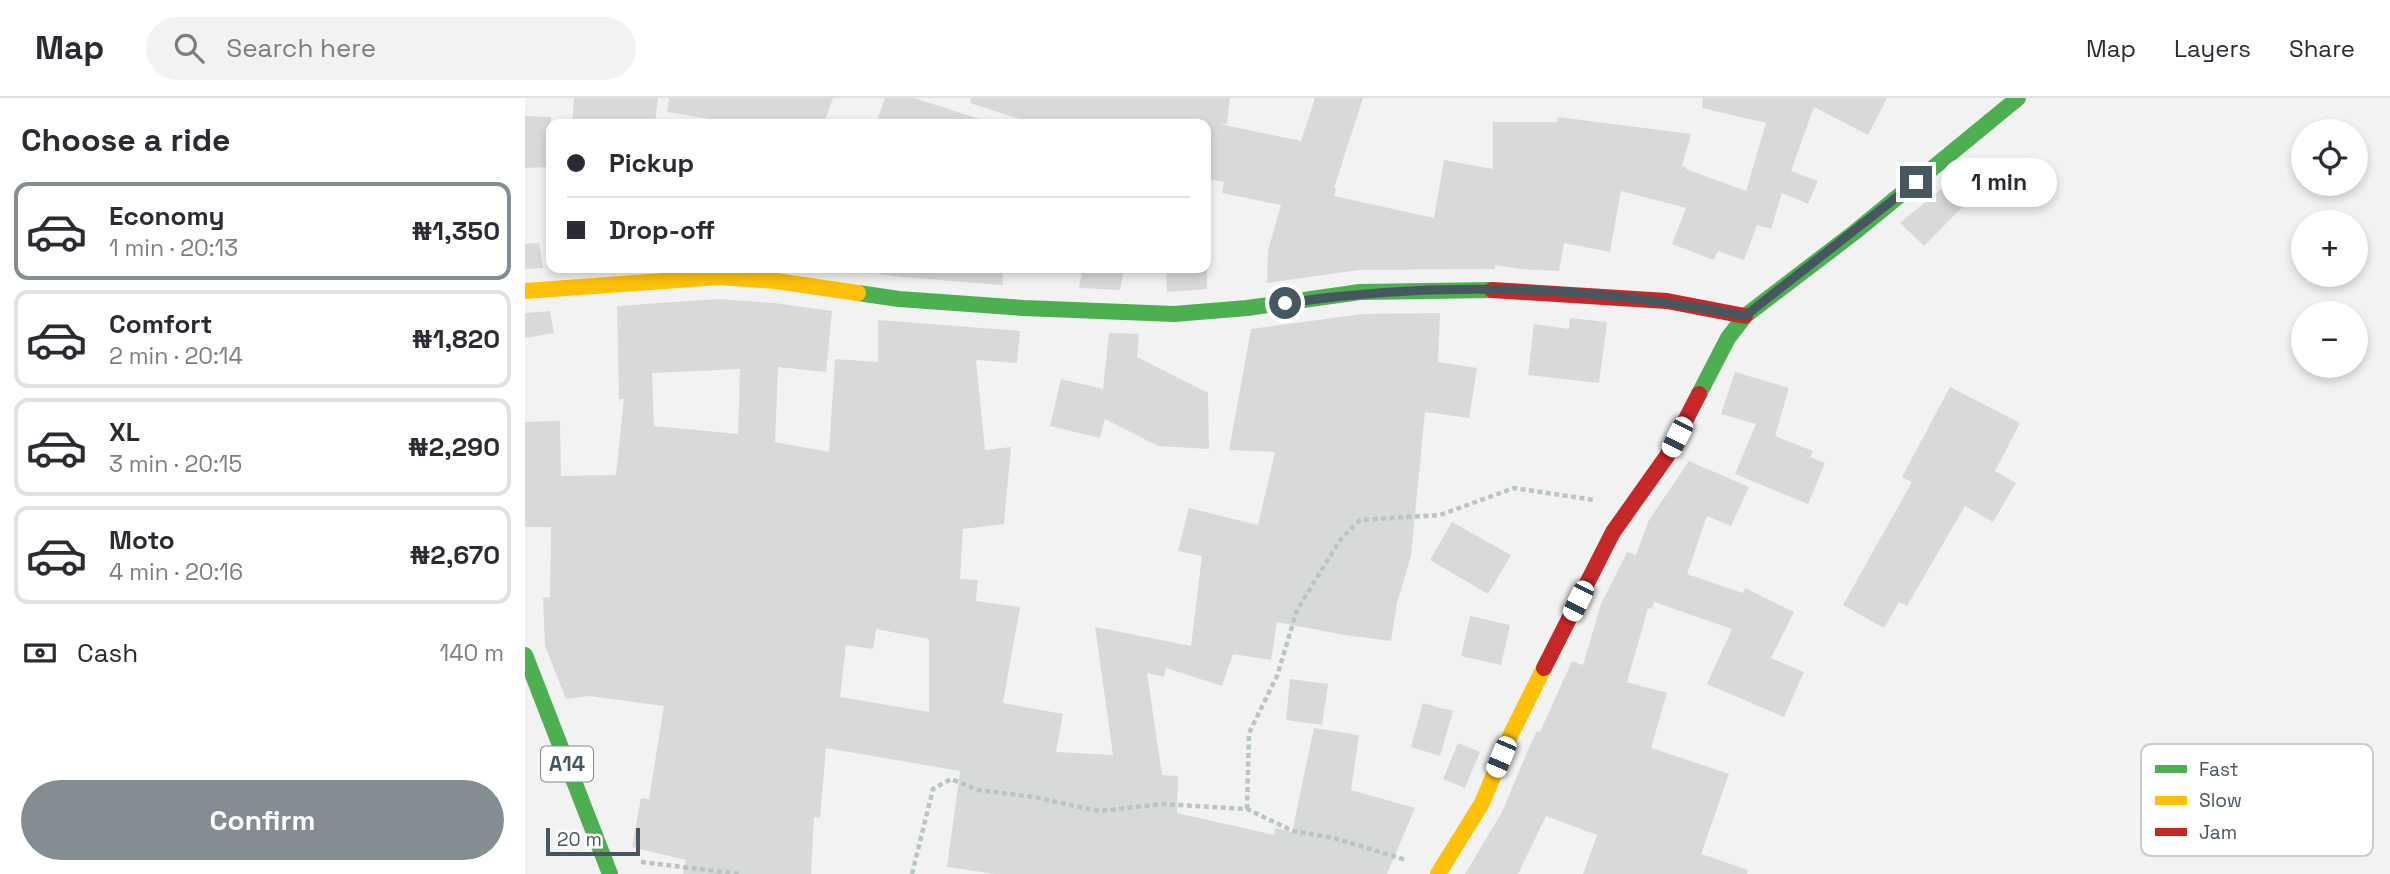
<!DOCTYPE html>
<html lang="en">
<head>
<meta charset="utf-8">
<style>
	:root { --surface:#fff; --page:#f2f2f3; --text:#2b2b33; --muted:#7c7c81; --line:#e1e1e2; --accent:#838d92 }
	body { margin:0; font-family:"Space Grotesk",sans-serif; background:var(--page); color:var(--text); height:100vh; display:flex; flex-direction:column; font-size:26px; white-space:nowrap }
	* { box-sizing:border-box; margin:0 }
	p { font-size:23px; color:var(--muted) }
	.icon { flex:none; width:38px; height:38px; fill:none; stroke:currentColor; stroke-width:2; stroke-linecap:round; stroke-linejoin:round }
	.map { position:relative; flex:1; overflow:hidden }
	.drawer { display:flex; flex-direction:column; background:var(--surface); width:525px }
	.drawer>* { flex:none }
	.banner { position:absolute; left:21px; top:21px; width:665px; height:154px; border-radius:14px; box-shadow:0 4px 10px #0003; display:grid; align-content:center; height:154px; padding:0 21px; background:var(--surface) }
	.tools { position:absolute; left:1766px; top:21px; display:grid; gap:14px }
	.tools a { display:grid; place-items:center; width:77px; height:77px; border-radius:50%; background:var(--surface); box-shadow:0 4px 10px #0003; font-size:35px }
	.scale { position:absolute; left:21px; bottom:18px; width:94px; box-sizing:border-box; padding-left:7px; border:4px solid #47575f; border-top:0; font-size:19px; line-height:24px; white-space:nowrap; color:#47575f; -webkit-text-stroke:5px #fff; paint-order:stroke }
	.end { position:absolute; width:32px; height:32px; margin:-16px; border:9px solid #47575f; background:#fff; box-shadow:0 0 0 4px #fff }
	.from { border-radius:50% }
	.bubble { position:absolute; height:49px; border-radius:24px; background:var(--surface); box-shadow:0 4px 10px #0003; font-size:23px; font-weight:700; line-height:49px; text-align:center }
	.car { position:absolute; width:21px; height:42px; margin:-21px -10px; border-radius:9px; box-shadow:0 0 5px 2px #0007; background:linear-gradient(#fff 24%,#345 0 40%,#fff 0 76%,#345 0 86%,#fff 0) }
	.banner b { display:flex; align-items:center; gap:24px; height:66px; font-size:26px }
	.banner b+b { border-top:2px solid var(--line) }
	.banner i { width:18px; height:18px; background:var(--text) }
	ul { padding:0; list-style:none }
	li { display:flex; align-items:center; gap:21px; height:98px; margin:0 14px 10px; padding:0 7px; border:4px solid var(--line); border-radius:14px }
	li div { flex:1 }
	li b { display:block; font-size:26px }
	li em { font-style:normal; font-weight:700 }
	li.current { border-color:var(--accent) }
	li>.icon { width:63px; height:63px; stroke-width:1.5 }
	h2 { padding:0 21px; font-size:32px; line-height:84px }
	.pay { display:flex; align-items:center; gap:18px; height:77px; padding:0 21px; font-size:26px }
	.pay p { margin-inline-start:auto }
	.button { display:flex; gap:14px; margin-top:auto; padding:14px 21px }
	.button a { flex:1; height:80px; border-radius:42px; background:var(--accent); color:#fff; font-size:28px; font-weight:700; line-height:80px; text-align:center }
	header { display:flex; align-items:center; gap:42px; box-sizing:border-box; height:98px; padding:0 35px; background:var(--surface); border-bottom:2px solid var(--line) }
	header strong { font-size:33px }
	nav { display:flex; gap:38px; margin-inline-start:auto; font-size:24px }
	.search { width:490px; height:63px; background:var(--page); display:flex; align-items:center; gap:18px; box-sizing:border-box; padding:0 24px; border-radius:38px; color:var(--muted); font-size:26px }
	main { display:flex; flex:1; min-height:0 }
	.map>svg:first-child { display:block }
	.building { fill:#d8dada; fill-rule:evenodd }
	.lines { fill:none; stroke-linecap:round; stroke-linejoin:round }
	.path { stroke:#b9c6c0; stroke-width:4.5; stroke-dasharray:5 3.5; stroke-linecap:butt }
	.fast { stroke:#4caf50; stroke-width:16 }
	.slow { stroke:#ffc107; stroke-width:16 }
	.jam { stroke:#c62828; stroke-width:16 }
	.route { stroke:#47575f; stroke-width:9 }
	.labels { text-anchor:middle; stroke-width:5; stroke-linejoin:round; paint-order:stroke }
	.shield { fill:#fff; stroke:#7e898f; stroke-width:2 }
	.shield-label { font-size:21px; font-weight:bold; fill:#47575f }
	.key { fill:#fff; stroke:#c8cdcf; stroke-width:2 }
	.key-label { font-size:19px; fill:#47575f }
</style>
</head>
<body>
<header>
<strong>Map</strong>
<div class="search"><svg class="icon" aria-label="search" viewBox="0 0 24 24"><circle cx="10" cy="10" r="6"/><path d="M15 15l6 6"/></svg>Search here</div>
<nav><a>Map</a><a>Layers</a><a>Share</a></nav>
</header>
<main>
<section class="drawer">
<h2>Choose a ride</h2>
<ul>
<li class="current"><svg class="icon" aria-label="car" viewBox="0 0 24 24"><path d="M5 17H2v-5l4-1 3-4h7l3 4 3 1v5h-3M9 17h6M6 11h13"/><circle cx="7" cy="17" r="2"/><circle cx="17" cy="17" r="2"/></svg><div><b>Economy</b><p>1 min · 20:13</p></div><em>₦1,350</em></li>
<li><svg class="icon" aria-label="car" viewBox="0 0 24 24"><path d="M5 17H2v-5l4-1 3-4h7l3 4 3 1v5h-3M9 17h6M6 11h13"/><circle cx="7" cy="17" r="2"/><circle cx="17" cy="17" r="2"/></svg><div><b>Comfort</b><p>2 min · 20:14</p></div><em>₦1,820</em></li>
<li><svg class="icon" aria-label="car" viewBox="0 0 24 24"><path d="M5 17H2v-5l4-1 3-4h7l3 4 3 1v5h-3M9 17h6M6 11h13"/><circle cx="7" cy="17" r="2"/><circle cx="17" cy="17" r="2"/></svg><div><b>XL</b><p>3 min · 20:15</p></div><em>₦2,290</em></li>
<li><svg class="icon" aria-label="car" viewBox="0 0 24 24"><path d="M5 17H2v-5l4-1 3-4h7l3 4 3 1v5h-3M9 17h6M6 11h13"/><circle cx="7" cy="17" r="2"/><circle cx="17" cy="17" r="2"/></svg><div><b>Moto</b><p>4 min · 20:16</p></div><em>₦2,670</em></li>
</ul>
<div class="pay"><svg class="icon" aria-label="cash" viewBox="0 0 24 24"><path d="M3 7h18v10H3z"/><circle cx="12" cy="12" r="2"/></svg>Cash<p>140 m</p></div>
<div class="button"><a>Confirm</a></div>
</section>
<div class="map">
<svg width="1865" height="776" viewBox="0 0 1865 776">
	<rect width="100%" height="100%" fill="#f2f2f2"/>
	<!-- building -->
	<g class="building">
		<path d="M49 0H133L130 26H47Z"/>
		<path d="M144 0H308L299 26H217L142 14Z"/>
		<path d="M360 0H389L455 21 454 26H351Z"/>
		<path d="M446 0H705L702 26H695L776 43 790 0H838L809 90 811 91 809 98 909 120 919 62 968 71V24H1032L1033 19 1166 36 1157 68 1161 69V71L1221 93 1241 25 1177 10 1178 0H1362L1343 37 1289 9 1266 73 1293 83 1283 106 1257 95 1246 131 1232 127 1219 162 1193 153 1189 162 1147 146 1161 110 1096 93 1085 154 1039 145 1034 173 995 171 970 167V171L834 172 742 185 743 152 756 107 697 95 699 84 681 81V26H510L445 5Z"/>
		<path d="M0 18 26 19V69L0 70Z"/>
		<path d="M1449 64 1466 80 1399 148 1375 125Z"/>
		<path d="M14 145 18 170 0 171V146Z"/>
		<path d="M355 170H477L478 187 376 179 354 176Z"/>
		<path d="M558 170H599L595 192 554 190Z"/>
		<path d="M641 170H682V191L642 194Z"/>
		<path d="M194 201 249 205 307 213 301 274 253 269 250 344 304 354 310 261 353 264V222L495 233 492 265 451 262 460 352 486 349 479 426 438 431 435 481 453 482 451 503 495 509 478 605 538 616 531 654 588 657 570 529 666 548 677 458 653 453 664 410 733 427 750 354 704 352 726 231 837 216 915 215 913 264 952 270 944 320 900 314 886 458 872 505 866 543 819 537 752 524 746 562 708 556 697 588 641 570 639 579 622 575 637 677 653 678 652 715 749 737 750 730 767 734 789 630 834 637 826 692 890 710 862 776H470L422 769 435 673 301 650 295 720 289 719 286 776H158L161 762 107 749 116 700 124 701 139 608 64 598 41 601 20 548 18 500 25 499 26 429H0V324L35 323 36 378 91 377 99 301H94L92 208ZM215 271 213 336 129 328 127 275ZM351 531 404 541V614L315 599 321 547 348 551Z"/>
		<path d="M25 213 29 235 0 240V215Z"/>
		<path d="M1045 220 1082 224 1074 285 1003 277 1009 226 1044 231Z"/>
		<path d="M584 235 614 236 612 259 683 295 684 351 633 348 580 321 575 340 525 328 536 281 578 291Z"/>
		<path d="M1210 274 1264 290 1250 338 1288 353 1285 359 1300 365 1283 406 1210 376 1231 326 1196 316Z"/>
		<path d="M1425 289 1495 325 1470 373 1491 385 1468 424 1440 408 1382 508 1374 504 1359 530 1318 507 1387 384 1377 379Z"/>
		<path d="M1164 363 1224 389 1206 428 1182 418 1162 476 1218 495 1220 490 1269 514 1246 560 1279 574 1259 619 1182 586 1207 531 1129 504 1127 511 1123 510 1102 584 1142 595 1126 650 1204 676 1176 756 1223 772 1222 776H1058L1072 737 1021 718 993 776H940L977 714 1006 645 1012 633 1015 634 1047 563 1058 567 1076 506 1102 454 1111 457 1124 422Z"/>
		<path d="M927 424 986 457 963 496 905 462Z"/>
		<path d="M945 518 985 527 976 567 936 558Z"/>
		<path d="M765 581 803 586 797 627 761 622Z"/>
		<path d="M898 605 928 613 915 658 886 649Z"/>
		<path d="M933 645 955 654 940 690 918 681Z"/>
	</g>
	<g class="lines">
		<!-- path -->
		<g class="path">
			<path d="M722 711 724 635 752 578 772 512 815 442 835 422 915 417 989 390 1070 402"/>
			<path d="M116 764 216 776"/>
			<path d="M387 776 408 691 426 681 453 692 509 699 574 713 637 706 722 711 768 733 809 740 881 762"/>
		</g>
		<!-- fast -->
		<g class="fast">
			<path d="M333 195 374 201 499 210 649 216 722 210 835 194 967 192"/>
			<path d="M1174 296 1203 240 1220 218 1330 134 1493 0"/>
			<path d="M0 557 85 776"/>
		</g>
		<!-- slow -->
		<g class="slow">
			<path d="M0 193 194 179 251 183 333 195"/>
			<path d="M913 776 957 705 986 636 1019 570"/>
		</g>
		<!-- jam -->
		<g class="jam">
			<path d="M967 192 1142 203 1220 218"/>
			<path d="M1019 570 1088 434 1142 358 1174 296"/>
		</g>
	</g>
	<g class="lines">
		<!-- route -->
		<path class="route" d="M760 205C913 183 1069 188 1220 218L1391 84"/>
	</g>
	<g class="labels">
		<!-- shield labels -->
		<rect class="shield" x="16" y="648.5" width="52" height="35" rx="5"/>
		<g class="shield-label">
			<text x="42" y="673">A14</text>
		</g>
	</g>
	<!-- legend -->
	<rect x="1616" y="646" width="232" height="112" rx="10" class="key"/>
	<rect x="1630" y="667" width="32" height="8" fill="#4caf50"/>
	<rect x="1630" y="698" width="32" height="9" fill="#ffc107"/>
	<rect x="1630" y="730" width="32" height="8" fill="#c62828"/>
	<g class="key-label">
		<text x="1674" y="678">Fast</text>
		<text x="1674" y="709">Slow</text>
		<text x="1674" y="741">Jam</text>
	</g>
</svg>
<div class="tools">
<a><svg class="icon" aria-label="locate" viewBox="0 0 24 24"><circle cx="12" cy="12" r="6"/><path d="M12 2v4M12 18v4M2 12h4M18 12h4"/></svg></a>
<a>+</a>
<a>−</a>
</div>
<div class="scale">20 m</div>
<i class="end from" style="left:760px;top:205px"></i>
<i class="end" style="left:1391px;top:84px"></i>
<div class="bubble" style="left:1416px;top:60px;width:116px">1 min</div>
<i class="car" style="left:1152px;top:339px;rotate:207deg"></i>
<i class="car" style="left:1053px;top:503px;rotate:206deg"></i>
<i class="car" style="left:976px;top:659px;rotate:203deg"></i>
<div class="banner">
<b><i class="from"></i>Pickup</b>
<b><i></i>Drop-off</b>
</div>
</div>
</main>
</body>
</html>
